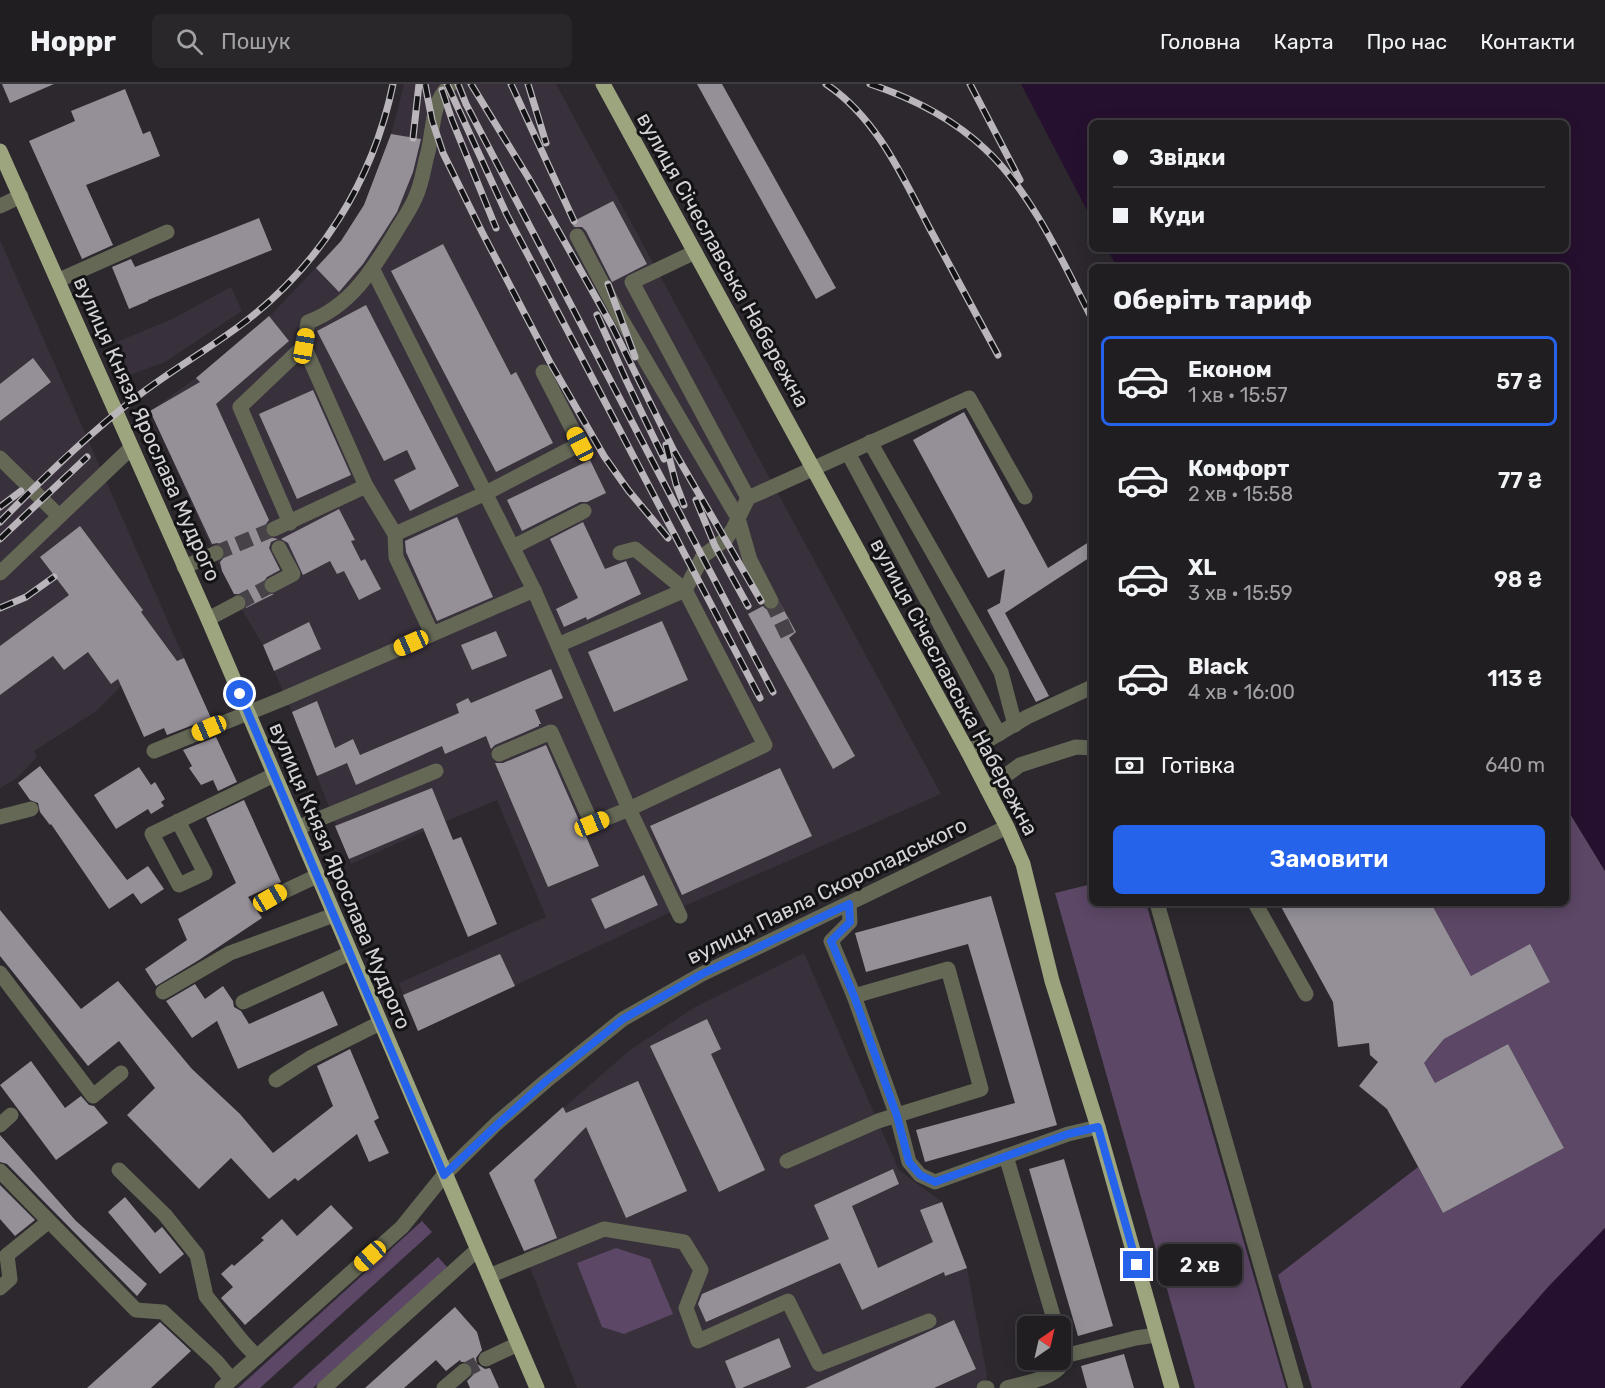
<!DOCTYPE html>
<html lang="uk">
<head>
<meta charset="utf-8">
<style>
	:root { --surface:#211e22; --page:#29272a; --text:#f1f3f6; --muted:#a2a2a5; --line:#3e3c40; --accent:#2563eb }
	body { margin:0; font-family:Rubik,sans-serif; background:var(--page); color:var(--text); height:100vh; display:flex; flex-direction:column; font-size:22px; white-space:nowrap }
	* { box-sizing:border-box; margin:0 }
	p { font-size:20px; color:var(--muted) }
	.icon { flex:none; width:33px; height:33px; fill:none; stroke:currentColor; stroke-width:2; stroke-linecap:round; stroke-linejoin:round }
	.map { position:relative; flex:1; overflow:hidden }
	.sheet { position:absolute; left:1089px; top:180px; width:480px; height:642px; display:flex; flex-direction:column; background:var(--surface); border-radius:9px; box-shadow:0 3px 15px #0003,0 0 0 2px var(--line) }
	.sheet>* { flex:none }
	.guide { position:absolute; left:1089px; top:36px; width:480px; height:132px; border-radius:9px; box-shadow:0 3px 15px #0003,0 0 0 2px var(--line); display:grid; align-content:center; height:132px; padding:0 24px; background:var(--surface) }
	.needle { width:39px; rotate:34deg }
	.tools { position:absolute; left:1017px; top:1232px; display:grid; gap:12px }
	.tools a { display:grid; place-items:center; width:54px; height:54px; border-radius:9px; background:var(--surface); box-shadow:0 3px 15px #0003,0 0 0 2px var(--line); font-size:30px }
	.end { position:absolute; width:27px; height:27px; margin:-14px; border:8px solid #2563eb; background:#fff; box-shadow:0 0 0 3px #fff }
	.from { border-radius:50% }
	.bubble { position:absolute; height:42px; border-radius:9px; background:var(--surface); box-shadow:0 3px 15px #0003,0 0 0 2px var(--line); font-size:20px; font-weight:600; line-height:42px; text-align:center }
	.car { position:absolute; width:18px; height:36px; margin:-18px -9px; border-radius:8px; box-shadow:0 0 4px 2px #0007; background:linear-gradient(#f5c518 24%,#345 0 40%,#f5c518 0 76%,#345 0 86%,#f5c518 0) }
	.guide b { display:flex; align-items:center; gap:21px; height:57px; font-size:22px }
	.guide b+b { border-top:2px solid var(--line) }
	.guide i { width:15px; height:15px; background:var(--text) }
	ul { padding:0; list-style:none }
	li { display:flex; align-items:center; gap:18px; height:90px; margin:0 12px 9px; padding:0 12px; border:3px solid transparent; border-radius:9px }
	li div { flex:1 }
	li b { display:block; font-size:22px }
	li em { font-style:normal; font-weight:600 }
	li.active { border-color:var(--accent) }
	li>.icon { width:54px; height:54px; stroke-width:1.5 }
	h2 { padding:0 24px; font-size:27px; line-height:72px }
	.pay { display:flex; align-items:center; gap:15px; height:66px; padding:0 24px; font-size:22px }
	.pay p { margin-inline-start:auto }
	.button { display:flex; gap:12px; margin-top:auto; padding:12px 24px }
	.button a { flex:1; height:69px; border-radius:9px; background:var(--accent); color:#fff; font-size:24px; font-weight:600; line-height:69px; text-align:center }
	header { display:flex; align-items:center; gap:36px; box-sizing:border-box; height:84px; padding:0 30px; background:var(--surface); border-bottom:2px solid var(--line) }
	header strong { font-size:28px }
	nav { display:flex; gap:33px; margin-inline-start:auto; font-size:21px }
	.search { width:420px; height:54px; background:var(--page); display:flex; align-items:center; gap:15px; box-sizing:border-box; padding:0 21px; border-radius:9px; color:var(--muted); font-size:22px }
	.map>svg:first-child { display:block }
	.built { fill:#38303b }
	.green { fill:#5c4766 }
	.water { fill:#26102f }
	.building { fill:#959098 }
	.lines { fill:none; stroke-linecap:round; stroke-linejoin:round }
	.minor-tunnel { stroke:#464247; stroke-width:15; stroke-dasharray:15 8; stroke-linecap:butt }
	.minor { stroke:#646855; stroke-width:15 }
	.major { stroke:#9da57e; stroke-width:15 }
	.rail-casing { stroke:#b9b5ba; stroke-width:7 }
	.rail { stroke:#131214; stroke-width:4.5; stroke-dasharray:14; stroke-linecap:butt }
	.route { stroke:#2563eb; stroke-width:8 }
	.labels { text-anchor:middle; stroke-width:6; stroke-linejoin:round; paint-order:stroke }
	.street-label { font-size:21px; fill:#d6d3d7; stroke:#131214 }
</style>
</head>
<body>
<header>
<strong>Hoppr</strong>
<div class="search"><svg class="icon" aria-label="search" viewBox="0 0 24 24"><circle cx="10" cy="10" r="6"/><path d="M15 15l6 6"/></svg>Пошук</div>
<nav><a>Головна</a><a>Карта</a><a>Про нас</a><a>Контакти</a></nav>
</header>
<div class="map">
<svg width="1605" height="1304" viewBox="0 0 1605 1304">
	<rect width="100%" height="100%" fill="#2c282e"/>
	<!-- built -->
	<g class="built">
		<path d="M404 0H556L941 710 671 828 418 947 399 899 546 833 497 716 456 733 351 780 292 628 263 561 242 526 222 487 150 327 196 294 269 233 341 157 364 121 369 108 392 47Z"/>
		<path d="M0 156 184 574 121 602 95 628 34 667 37 673 17 694 0 704Z"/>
		<path d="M231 203 242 227 165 278 130 291 117 258 172 235Z"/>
		<path d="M804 869 899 1086 942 1118 967 1184 987 1291 985 1304H577L524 1168 489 1089 630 966 695 923Z"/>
	</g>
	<!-- green -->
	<g class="green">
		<path d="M1566 723 1605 787V1144L1499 1258 1460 1304H1312L1278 1191 1418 1083 1443 1129 1564 1064 1508 960 1435 999 1428 986 1411 996 1424 979 1422 976 1428 975 1444 955 1550 898 1530 861 1471 892 1431 819H1566Z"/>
		<path d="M1092 800V819H1146L1286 1304H1195L1055 809Z"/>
		<path d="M422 1137 432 1148 260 1304H238Z"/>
		<path d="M616 1164 650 1175 673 1230 624 1250 602 1243 577 1179Z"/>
		<path d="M438 1173 448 1184 313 1304H292Z"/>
	</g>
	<!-- water -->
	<g class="water">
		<path d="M1021 0H1605V787L1566 723V183H1117L1107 165H1566V39H1092V136Z"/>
		<path d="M1605 1144V1304H1460L1548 1203Z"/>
	</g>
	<!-- building -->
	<g class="building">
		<path d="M2 0H54L10 19Z"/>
		<path d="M697 0H722L836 204 816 215Z"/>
		<path d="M125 5 143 50 150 47 160 72 86 101 113 161 82 175 29 57 75 37 71 27Z"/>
		<path d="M391 50 421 55 413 88 397 128 381 153 363 180 339 208 316 184 341 157 364 121Z"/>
		<path d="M613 117 647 180 612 198 586 147 582 143H574L572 138Z"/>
		<path d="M259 134 272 166 148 216V217L129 225 112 183 131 175 135 183Z"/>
		<path d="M443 160 511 291 516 288 553 359 496 388 391 187Z"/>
		<path d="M366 221 459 402 410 427 394 396 416 385 407 366 384 377 317 247Z"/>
		<path d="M269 232 289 257 216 320 269 436 266 440 265 449 269 453 278 455 271 458 269 464 280 486 267 493 262 500 266 509 274 510 246 524V514L243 510H234L222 487 220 478 226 471 225 465 218 459 212 460 150 327 200 298 196 294Z"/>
		<path d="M33 274 51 298 0 337V300Z"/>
		<path d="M313 306 351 391 297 415 259 330Z"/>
		<path d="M964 328 1048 484 1092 456V472L1005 529 1049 612 1036 618 987 526 1000 519 1005 485 988 494 913 356Z"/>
		<path d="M590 376 606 409 587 418H580L522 447 507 416Z"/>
		<path d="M339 425 355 456 351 457 361 477 365 475 381 505 359 516 344 487 337 490 330 477 303 491 288 459 281 455Z"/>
		<path d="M457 433 493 513 437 537 406 468 405 457Z"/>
		<path d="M583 438 605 485 626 477 641 510 587 536 586 533 564 543 556 525 578 514 550 455Z"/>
		<path d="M80 442 143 526 141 528 177 577 184 574 211 634 167 651 164 644 144 653 118 595 111 600 88 568 64 586 53 572 0 611V562L69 511 40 473Z"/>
		<path d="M780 519 796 548 789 554 855 672 833 685 748 530 763 522 766 525 775 526Z"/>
		<path d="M662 537 688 596 614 628 588 568Z"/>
		<path d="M309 538 321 565 274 587 263 561Z"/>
		<path d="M496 547 507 572 472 586 461 561Z"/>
		<path d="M551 585 563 614 535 626 541 640H539V642L495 661 491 665 486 652 445 670 442 662 356 701 347 679 317 692 292 628 317 617 335 664 353 655 360 671 459 629 456 620 468 614 471 619Z"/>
		<path d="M216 653 237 698 218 707 213 696 201 701 189 684 192 682 183 666Z"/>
		<path d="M546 661 599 782 548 803 495 679H503Z"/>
		<path d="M40 682 127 796 148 782 164 805 141 820 133 809 109 825 51 740 50 741 40 728 38 719 30 716 18 699Z"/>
		<path d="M139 683 151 701 155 698 165 715 161 718 164 722 151 730 148 725 116 745 94 711Z"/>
		<path d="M780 684 812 752 682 811 650 742Z"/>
		<path d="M432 704 453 756 461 753 497 840 468 853 423 744 349 775 335 742Z"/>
		<path d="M244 716 281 798 248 813 262 834 199 876 156 902 145 885 187 856 178 835 236 799 206 734Z"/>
		<path d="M644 791 658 821 605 845 591 815Z"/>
		<path d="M991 812 1057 1041 925 1078 916 1046 1015 1019 968 860 866 888 855 849Z"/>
		<path d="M1279 819H1431L1471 892 1530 860 1550 898 1444 955 1424 979 1435 999 1508 960 1564 1064 1443 1129 1387 1025 1359 1002 1378 978 1370 971 1369 959 1338 963 1333 918Z"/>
		<path d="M0 826 81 925 118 897 192 985 240 1030 273 1069 333 1022 317 982 350 965 379 1034 374 1037 389 1069 369 1078 357 1050 298 1097 295 1094 269 1115 231 1074 199 1105 127 1031 155 1004 119 957 88 982 0 872Z"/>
		<path d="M500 870 515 902 418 947 403 911Z"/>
		<path d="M195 900 205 915 223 902 233 917 234 923 241 927 249 940 323 907 338 941 238 985 217 937 192 954 166 917Z"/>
		<path d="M707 935 721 965 711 970 765 1086 719 1108 650 962Z"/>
		<path d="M31 977 65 1024 81 1012 89 1021 94 1022 108 1039 56 1076 0 1001Z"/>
		<path d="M638 997 687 1107 626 1134 586 1043 534 1096 557 1154 524 1167 489 1089 563 1023 566 1029Z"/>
		<path d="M0 1051 76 1137 147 1200 137 1212 7 1080 0 1078Z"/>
		<path d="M1064 1075 1113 1242 1078 1252 1029 1085Z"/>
		<path d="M893 1085 899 1100 852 1122 878 1184 933 1158 920 1126 942 1118 967 1184 945 1192 944 1188 862 1226 840 1179 706 1238 698 1220 702 1210 829 1155 814 1121Z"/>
		<path d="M0 1101 35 1136 15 1152 0 1135Z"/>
		<path d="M125 1113 155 1149 162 1143 184 1170 160 1190 108 1128Z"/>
		<path d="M331 1121 353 1144 245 1241 221 1214 233 1203 221 1190 232 1180 234 1182 264 1156 261 1154 282 1135 297 1152Z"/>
		<path d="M455 1223 477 1248 482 1266 476 1274 477 1280 485 1285 490 1284 499 1304H470L467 1297 473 1291 474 1286 471 1280 467 1278H461L460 1276 446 1287 436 1276 404 1304H365Z"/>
		<path d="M954 1236 976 1285 934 1304H805Z"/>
		<path d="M160 1238 191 1267 151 1304H87Z"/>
		<path d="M779 1254 791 1283 742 1304H736L725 1277Z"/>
		<path d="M1124 1270 1134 1304H1087L1081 1282Z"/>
	</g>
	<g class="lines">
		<!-- minor-tunnel -->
		<g class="minor-tunnel">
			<path d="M216 469 274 445"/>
			<path d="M771 517 789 554"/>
			<path d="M238 519 272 501"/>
			<path d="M464 1287 486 1275"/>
		</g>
		<!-- minor -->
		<g class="minor">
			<path d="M0 122 21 112"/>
			<path d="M577 152 620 233 738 434 750 476 771 517"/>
			<path d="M695 168 632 198 748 414"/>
			<path d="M373 186 534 506 629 725 680 832"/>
			<path d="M59 196 167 148"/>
			<path d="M870 358 1001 588 1015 641"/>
			<path d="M848 369 999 650"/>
			<path d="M0 374 59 432"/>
			<path d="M290 439 240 323 304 262"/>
			<path d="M274 445 366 402"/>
			<path d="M395 450 486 409 580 360 543 288"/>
			<path d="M513 463 584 427"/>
			<path d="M184 483 216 469"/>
			<path d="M0 489 131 364"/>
			<path d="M272 501 293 490 279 464"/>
			<path d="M208 535 238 519"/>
			<path d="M432 550 396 473 395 450 366 402 304 262 308 238C352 222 375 182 398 144 404 134 412 123 416 112 422 99 424 82 428 68 434 44 431 18 451 0"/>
			<path d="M558 561 685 506 703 472 726 455 733 445 748 414 969 314 1025 413"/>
			<path d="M154 667 285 614 534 506"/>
			<path d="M968 668 1027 633 1092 603"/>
			<path d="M499 670 551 648 592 740 629 725 765 661 685 506 635 465 620 469"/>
			<path d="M987 705 1020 681 1076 663 1092 664"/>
			<path d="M0 733 31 725"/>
			<path d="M178 737 205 789 179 801 152 750 274 691"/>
			<path d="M297 744 436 687"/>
			<path d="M270 814 317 792"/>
			<path d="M1157 819 1296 1304"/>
			<path d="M1255 819 1306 910"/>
			<path d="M849 820 850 838 831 857 854 912 897 1032 909 1078 920 1091 935 1098 1068 1050 1098 1043"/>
			<path d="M0 889 93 1012 121 989"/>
			<path d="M163 908 230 869 334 831"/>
			<path d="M243 918 350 869"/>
			<path d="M276 996 310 974 380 939"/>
			<path d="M0 1041 11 1031"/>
			<path d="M1006 1072 1056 1242"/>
			<path d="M787 1077 878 1037 981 1005 948 885 854 912"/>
			<path d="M119 1086 165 1131 197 1171 206 1212 242 1257 257 1273"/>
			<path d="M0 1087 136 1226 163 1228 217 1278 231 1295"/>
			<path d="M489 1192 604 1145 684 1158 701 1186 686 1224 698 1257 788 1217 819 1280 929 1237"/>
			<path d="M0 1204 10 1195 7 1171 48 1138"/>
			<path d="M1064 1272 1136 1254 1156 1251"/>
			<path d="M486 1275 518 1260"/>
			<path d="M222 1304 402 1143 444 1091 497 1039 546 997 623 935 702 890 1007 743"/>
			<path d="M324 1304 477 1166"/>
			<path d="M444 1304 464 1287"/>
			<path d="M984 1304H987"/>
			<path d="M1007 1304C1023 1299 1063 1294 1064 1273 1064 1268 1062 1263 1060 1258"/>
		</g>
		<!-- major -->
		<g class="major">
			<path d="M603 0 968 668 1007 743 1023 780 1052 897 1098 1043 1172 1304"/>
			<path d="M0 67 208 535 537 1304"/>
		</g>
		<defs>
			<g id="rail">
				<path d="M425 0 432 36 443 69 482 148 551 280 604 372 628 406 668 454"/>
				<path d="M447 0 507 131 760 614"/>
				<path d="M458 0 466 20 773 608"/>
				<path d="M471 0 528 93 612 242 674 367 761 517"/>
				<path d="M511 0 574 137"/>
				<path d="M528 0 546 59"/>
				<path d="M826 0C877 34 902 92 930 145 953 187 975 229 998 271"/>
				<path d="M870 0C912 14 952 34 985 65 1031 107 1064 180 1092 235"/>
				<path d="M970 0 1020 96"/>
				<path d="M442 6 452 36 496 144"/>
				<path d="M413 54 419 0"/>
				<path d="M608 200 635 273"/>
				<path d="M597 231 627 298 664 375"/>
				<path d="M666 361 676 400 684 421"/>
				<path d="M696 416 715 462 748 522"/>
				<path d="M0 423 21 407"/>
				<path d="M0 438C42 395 86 352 134 315 167 289 204 268 238 243 319 184 373 97 393 0"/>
				<path d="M0 455 87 373"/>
				<path d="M0 524 26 513 54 493"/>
			</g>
		</defs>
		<!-- rail casing -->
		<use href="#rail" class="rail-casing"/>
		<!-- rail -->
		<use href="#rail" class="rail"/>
	</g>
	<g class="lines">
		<!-- route -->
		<path class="route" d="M240 610 444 1091 498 1040 546 997 623 935 702 890 849 820 850 838 831 857 854 912 897 1032 909 1078 920 1091 935 1098 1068 1050 1098 1043 1137 1181"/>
	</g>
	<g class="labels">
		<!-- street labels -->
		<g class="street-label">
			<text transform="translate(723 176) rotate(61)" y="7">вулиця Січеславська Набережна</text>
			<text transform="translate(147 345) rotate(66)" y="7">вулиця Князя Ярослава Мудрого</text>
			<text transform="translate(954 603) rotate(62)" y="7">вулиця Січеславська Набережна</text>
			<text transform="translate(340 792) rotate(67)" y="7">вулиця Князя Ярослава Мудрого</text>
			<text transform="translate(827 807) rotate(-26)" y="7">вулиця Павла Скоропадського</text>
		</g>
	</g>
</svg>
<div class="tools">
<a><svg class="needle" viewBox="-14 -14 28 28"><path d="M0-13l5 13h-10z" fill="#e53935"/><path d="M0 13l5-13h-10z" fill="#a2a2a5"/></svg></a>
</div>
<i class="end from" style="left:240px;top:610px"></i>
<i class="end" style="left:1137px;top:1181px"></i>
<div class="bubble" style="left:1158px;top:1160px;width:84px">2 хв</div>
<i class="car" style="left:304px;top:262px;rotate:10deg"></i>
<i class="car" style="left:580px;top:360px;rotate:332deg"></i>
<i class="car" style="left:411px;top:559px;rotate:246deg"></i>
<i class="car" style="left:209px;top:644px;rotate:247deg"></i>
<i class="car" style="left:592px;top:740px;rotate:68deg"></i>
<i class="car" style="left:270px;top:814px;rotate:60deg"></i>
<i class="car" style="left:370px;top:1172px;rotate:228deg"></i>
<div class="guide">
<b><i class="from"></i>Звідки</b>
<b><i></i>Куди</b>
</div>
<section class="sheet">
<h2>Оберіть тариф</h2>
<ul>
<li class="active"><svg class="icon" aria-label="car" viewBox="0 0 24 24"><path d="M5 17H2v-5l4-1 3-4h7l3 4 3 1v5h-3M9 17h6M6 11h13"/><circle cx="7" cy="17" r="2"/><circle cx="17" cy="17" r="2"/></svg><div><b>Економ</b><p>1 хв · 15:57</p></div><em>57 ₴</em></li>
<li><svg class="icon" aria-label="car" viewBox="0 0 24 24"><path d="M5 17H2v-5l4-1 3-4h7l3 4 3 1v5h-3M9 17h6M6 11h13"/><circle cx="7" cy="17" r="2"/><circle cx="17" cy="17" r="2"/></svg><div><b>Комфорт</b><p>2 хв · 15:58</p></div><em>77 ₴</em></li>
<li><svg class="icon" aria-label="car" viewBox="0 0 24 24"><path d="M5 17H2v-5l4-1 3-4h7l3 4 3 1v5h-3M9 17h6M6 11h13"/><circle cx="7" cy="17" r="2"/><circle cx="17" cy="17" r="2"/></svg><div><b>XL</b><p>3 хв · 15:59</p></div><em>98 ₴</em></li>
<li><svg class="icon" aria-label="car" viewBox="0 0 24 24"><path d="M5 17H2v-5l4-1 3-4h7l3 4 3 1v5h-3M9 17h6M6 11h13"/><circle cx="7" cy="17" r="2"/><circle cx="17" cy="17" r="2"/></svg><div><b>Black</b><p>4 хв · 16:00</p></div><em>113 ₴</em></li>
</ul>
<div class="pay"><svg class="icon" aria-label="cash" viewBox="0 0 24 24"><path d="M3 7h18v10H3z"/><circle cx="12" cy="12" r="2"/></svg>Готівка<p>640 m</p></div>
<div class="button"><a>Замовити</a></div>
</section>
</div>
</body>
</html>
